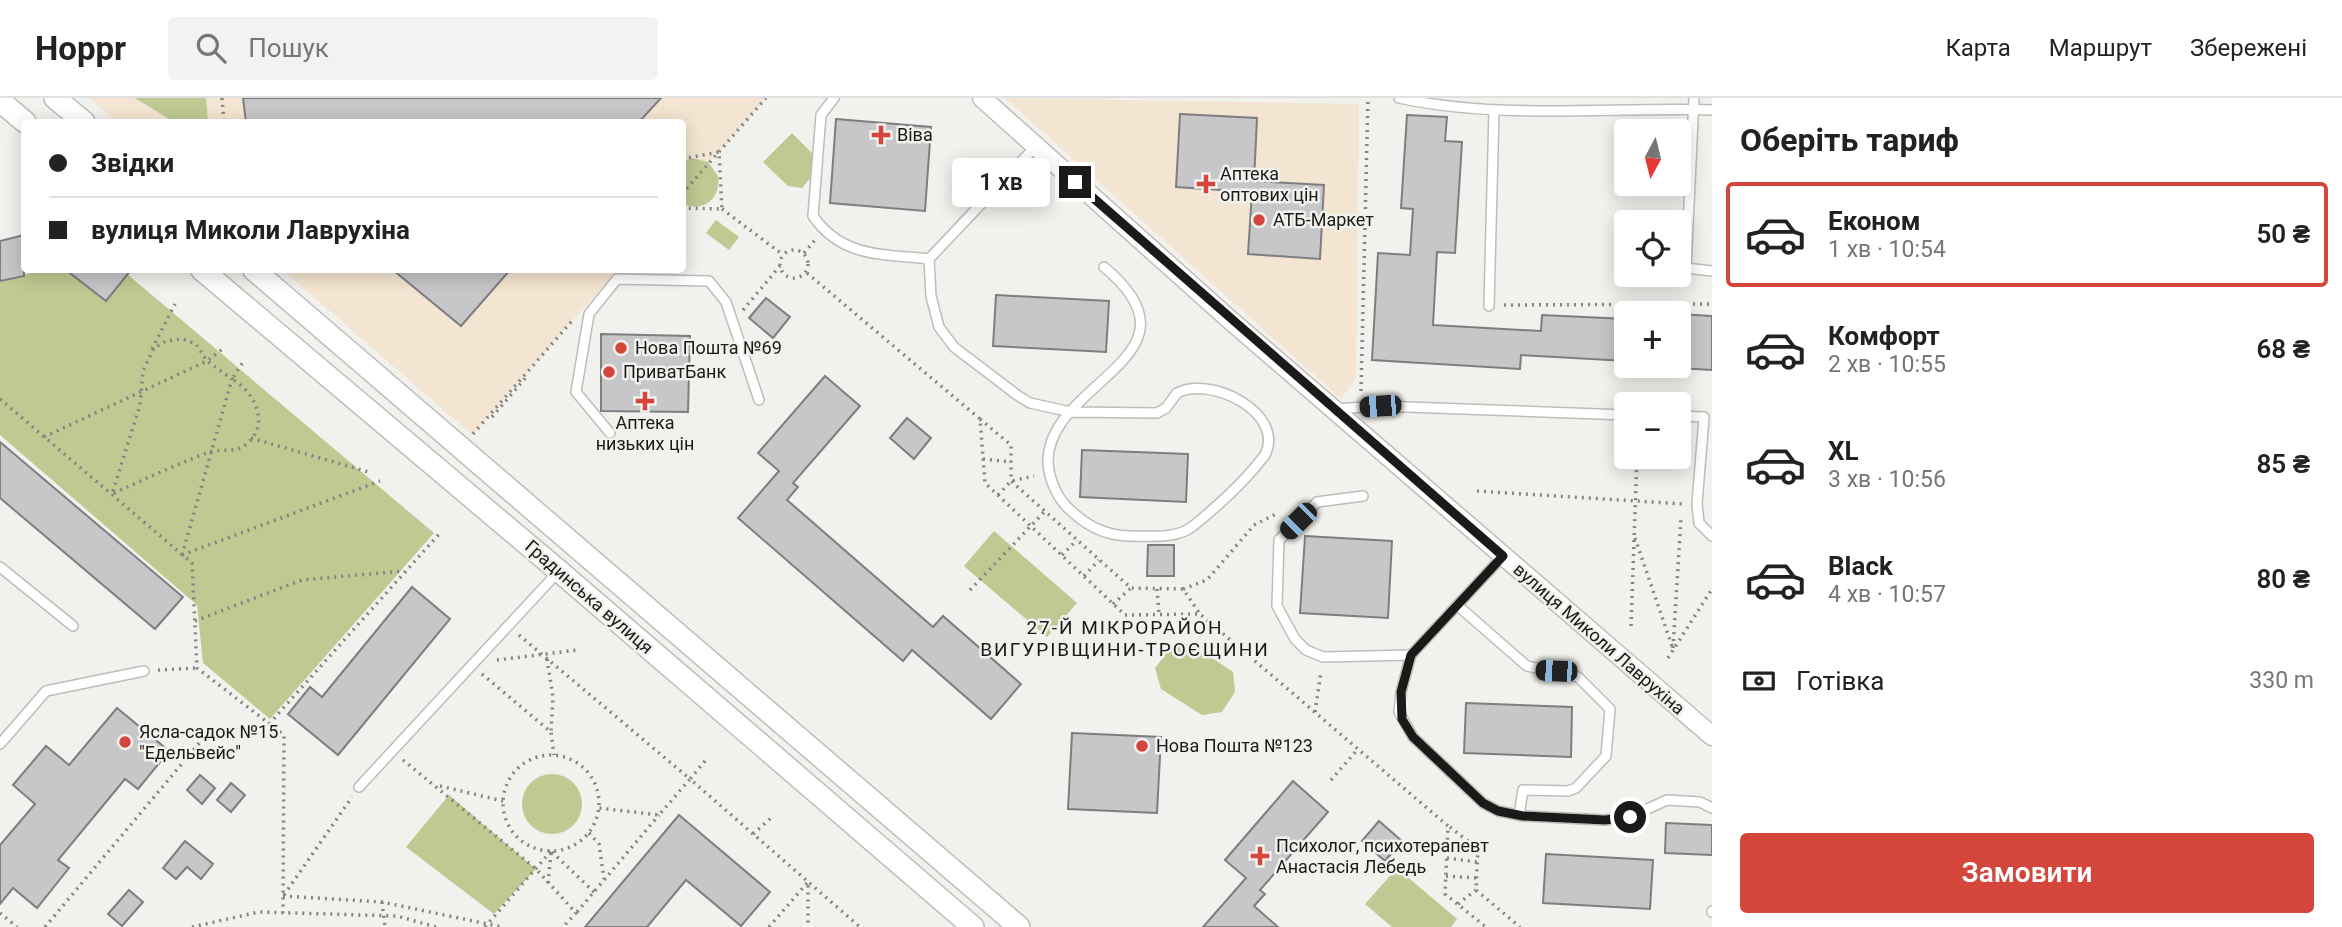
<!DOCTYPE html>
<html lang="uk">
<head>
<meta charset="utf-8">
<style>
	:root { --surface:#fff; --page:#f2f2f2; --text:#222; --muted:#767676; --line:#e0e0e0; --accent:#d4463c }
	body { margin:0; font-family:Roboto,sans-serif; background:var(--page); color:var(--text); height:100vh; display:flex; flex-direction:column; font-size:26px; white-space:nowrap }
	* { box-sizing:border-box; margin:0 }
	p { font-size:23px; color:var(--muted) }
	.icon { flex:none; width:38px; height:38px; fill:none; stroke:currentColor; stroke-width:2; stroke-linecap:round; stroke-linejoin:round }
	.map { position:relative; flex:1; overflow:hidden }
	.drawer { display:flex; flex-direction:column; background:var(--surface); width:630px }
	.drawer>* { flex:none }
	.guide { position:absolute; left:21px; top:21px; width:665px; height:154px; border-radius:7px; box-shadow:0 4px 18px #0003; display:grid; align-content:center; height:154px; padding:0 28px; background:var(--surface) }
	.needle { width:46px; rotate:187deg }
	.fabs { position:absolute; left:1614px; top:21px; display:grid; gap:14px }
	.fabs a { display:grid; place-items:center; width:77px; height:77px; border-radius:7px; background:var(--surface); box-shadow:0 4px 18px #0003; font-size:35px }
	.end { position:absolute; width:32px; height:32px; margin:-16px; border:9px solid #1b1a19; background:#fff; box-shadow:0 0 0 4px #fff }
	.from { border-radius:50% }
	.bubble { position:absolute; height:49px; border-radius:7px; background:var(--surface); box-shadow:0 4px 18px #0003; font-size:23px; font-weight:600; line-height:49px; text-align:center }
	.car { position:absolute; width:21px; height:42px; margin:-21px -10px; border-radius:9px; box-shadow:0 0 5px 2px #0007; background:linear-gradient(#222 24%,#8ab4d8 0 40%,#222 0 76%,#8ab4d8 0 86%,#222 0) }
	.guide b { display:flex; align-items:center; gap:24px; height:66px; font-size:26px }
	.guide b+b { border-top:2px solid var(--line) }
	.guide i { width:18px; height:18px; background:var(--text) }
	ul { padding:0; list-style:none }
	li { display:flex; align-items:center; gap:21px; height:105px; margin:0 14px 10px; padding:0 14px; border:4px solid transparent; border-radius:7px }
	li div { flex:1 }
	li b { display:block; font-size:26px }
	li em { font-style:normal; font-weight:600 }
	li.current { border-color:var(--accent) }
	li>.icon { width:63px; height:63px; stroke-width:1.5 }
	h2 { padding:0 28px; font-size:32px; line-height:84px }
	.pay { display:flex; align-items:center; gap:18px; height:77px; padding:0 28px; font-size:26px }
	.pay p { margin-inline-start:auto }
	.cta { display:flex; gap:14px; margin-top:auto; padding:14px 28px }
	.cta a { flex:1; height:80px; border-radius:7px; background:var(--accent); color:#fff; font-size:28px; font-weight:600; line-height:80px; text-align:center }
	header { display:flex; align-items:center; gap:42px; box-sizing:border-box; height:98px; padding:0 35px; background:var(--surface); border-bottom:2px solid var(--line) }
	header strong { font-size:33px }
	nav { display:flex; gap:38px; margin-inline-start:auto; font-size:24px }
	.search { width:490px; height:63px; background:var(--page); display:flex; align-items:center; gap:18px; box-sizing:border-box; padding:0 24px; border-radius:7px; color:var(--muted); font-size:26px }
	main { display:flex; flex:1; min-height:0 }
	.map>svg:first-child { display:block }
	.commercial { fill:#f3e5d1 }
	.green { fill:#bfc992 }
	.building { fill:#c7c7ca; stroke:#7e7e81; stroke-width:2 }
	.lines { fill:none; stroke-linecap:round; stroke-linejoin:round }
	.service-casing { stroke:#bebdba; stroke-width:12 }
	.minor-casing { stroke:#bebdba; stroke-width:21 }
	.tertiary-casing { stroke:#bebdba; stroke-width:24 }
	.path { stroke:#848481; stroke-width:3.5; stroke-dasharray:2 5; stroke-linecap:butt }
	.service { stroke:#fff; stroke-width:9 }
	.minor { stroke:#fff; stroke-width:18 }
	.tertiary { stroke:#fff; stroke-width:21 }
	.route { stroke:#1b1a19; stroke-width:9 }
	.poi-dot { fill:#d4463c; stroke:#f1f1ed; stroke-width:2.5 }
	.labels { text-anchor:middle; stroke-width:5; stroke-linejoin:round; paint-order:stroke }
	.poi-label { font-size:18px; fill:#1b1a19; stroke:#f1f1ed; text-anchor:start }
	.street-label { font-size:18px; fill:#1b1a19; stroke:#f1f1ed }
	.neighbourhood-label { font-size:19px; letter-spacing:2px; fill:#1b1a19; stroke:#f1f1ed }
</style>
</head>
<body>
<header>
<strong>Hoppr</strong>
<div class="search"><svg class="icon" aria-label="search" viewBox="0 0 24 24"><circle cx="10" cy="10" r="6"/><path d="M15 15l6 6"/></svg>Пошук</div>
<nav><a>Карта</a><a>Маршрут</a><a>Збережені</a></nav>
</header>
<main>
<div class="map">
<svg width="1712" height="829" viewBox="0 0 1712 829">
	<rect width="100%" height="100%" fill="#f1f1ed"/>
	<!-- commercial -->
	<g class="commercial">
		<path d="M90 0H766L683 96 682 24H116Z"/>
		<path d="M1005 0 1359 6 1356 281 1341 301Z"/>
		<path d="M283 172H617L472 337Z"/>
	</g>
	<!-- green -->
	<g class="green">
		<path d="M135 0H206L208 24H174Z"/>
		<path d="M792 35 815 58 812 78 802 90 788 88 763 64Z"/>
		<path d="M692 60 708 64 718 78C721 100 704 115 683 106V63Z"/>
		<path d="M716 122 739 139 729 152 706 135Z"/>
		<path d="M43 172H66L106 202 127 176 434 435 270 621 203 565 197 507 0 337V182Z"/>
		<path d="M994 433 1077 505 1047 539 964 468Z"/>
		<path d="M1190 545 1233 574 1235 594 1222 614 1202 617 1161 591 1155 570 1169 552Z"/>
		<circle cx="552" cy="706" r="30"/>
		<path d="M449 697 536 771 494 816 406 749Z"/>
		<path d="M1397 770 1457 821 1451 829H1392L1365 806Z"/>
	</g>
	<!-- building -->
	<g class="building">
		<path d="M243 0H661L639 24H246Z"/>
		<path d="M1180 16 1257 20 1254 83 1324 87 1320 161 1248 156 1252 94 1176 89Z"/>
		<path d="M1407 17 1447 19 1445 43 1462 44 1455 155 1437 154 1433 227 1541 233 1542 217 1626 221V263L1521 257 1520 271 1372 262 1378 155 1410 157 1413 111 1401 110Z"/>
		<path d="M836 21 931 29 925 113 830 105Z"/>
		<path d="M24 137V178L0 183V143Z"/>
		<path d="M66 172H131L106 203Z"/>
		<path d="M393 172H510L461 228Z"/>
		<path d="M996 197 1109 203 1106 254 993 248Z"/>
		<path d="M766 200 790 219 773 240 749 220Z"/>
		<path d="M1678 216 1712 218V272L1678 270Z"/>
		<path d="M601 236 690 238 688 314 601 313Z"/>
		<path d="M825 278 860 308 793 385 798 389 787 402 933 529 943 518 1021 586 991 621 912 552 903 563 738 420 779 373 758 355Z"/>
		<path d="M907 320 931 340 914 361 890 340Z"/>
		<path d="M0 344 183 499 155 531 0 400Z"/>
		<path d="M1082 352 1188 356 1186 404 1080 399Z"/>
		<path d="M1305 438 1392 443 1388 520 1300 515Z"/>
		<path d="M1148 447H1174V478H1147Z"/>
		<path d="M412 489 450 521 338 657 288 616 310 589 322 599Z"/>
		<path d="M1466 605 1572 609 1571 659 1464 655Z"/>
		<path d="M117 610 169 653 138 691 125 681 58 762 69 770 37 810 13 790 0 806V747L35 706 13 687 46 648 69 667Z"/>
		<path d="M1072 635 1161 639 1157 715 1068 711Z"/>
		<path d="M200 677 215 690 202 706 187 692Z"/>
		<path d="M1293 683 1328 714 1260 792 1265 796 1254 808 1278 829H1203L1246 780 1225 762Z"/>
		<path d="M231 685 245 697 231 714 217 702Z"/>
		<path d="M679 717 770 794 741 828 686 782 647 829H585Z"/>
		<path d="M1379 723 1402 743 1385 763 1362 743Z"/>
		<path d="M1666 725 1712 727V757L1665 755Z"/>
		<path d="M185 743 213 766 201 781 187 769 176 781 163 770Z"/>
		<path d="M1546 756 1653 762 1650 811 1543 805Z"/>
		<path d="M129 792 143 804 122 828 108 816Z"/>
	</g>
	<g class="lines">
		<defs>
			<g id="service">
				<path d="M834 0 821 17 813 118C842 160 884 156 929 161"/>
				<path d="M1399 0C1502 22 1607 9 1712 12"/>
				<path d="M1694 0 1686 170 1712 173"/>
				<path d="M1036 48 929 161 931 198 939 229 954 249 1017 297 1030 305 1071 314 1157 315 1166 310 1177 295C1210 277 1286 315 1265 357 1246 382 1218 408 1193 428 1178 441 1150 438 1131 438 1104 438 1085 427 1066 408 1056 397 1049 380 1048 365 1046 283 1212 259 1104 169"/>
				<path d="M1489 208 1494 13"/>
				<path d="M1334 311 1380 308 1626 317"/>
				<path d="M1678 318 1704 319 1697 406 1699 425 1712 438"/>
				<path d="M610 335 576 294 589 216 617 181 709 183 726 204 759 302"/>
				<path d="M1363 398 1317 404 1279 442 1277 508 1295 541 1306 552 1323 559 1411 557"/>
				<path d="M1503 458 1411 557 1401 594 1399 614 1413 639 1483 705 1498 713 1523 718 1605 722 1630 719 1667 702 1700 704 1712 710"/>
				<path d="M0 469 73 528"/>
				<path d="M1457 507 1527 568 1578 579 1610 611 1606 658 1576 690 1568 693 1523 692 1519 717"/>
				<path d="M0 646 46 593 144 573"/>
				<path d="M359 689 558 474"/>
				<path d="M1712 814V813"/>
			</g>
			<path id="minor" d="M982 0 1229 221 1712 638"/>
			<g id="tertiary">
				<path d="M55 0 84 24"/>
				<path d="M0 3 25 24"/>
				<path d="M202 172 559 473 973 829"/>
				<path d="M254 172 1019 829"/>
			</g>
		</defs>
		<!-- service casing -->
		<use href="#service" class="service-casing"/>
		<!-- minor casing -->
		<use href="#minor" class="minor-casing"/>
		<!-- tertiary casing -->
		<use href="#tertiary" class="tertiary-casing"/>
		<!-- path -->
		<g class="path">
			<path d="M222 0 224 24"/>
			<path d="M682 61 719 54 722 111 682 110"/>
			<path d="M682 96 766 0"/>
			<path d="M722 111 782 156"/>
			<circle cx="794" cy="166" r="14"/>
			<path d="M804 155 816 141"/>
			<path d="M807 175 980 321 985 385 1125 517 1200 516 1448 728 1445 796 1486 829"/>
			<path d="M1504 207 1712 206"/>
			<path d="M743 212 780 168"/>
			<path d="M152 251 175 206"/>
			<path d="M1361 293 1368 0"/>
			<path d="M0 301 192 465 197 570 284 637 283 815"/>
			<path d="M492 319 528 277"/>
			<path d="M980 321 1011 347V383L1131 490 1183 491 1200 516"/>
			<path d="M473 336 572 223"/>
			<path d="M44 339 207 263 225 249"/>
			<path d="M251 340 372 375"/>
			<path d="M983 361 1011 364"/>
			<path d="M1477 393 1684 406"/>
			<path d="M998 397 1011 383 1034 378"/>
			<path d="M1635 440 1672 548"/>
			<path d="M182 457 232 281 207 263 196 246 183 241 166 243 154 250 143 273 140 307 112 396C143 382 175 367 207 355 218 350 235 355 244 348 272 328 255 294 232 281L243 264"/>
			<path d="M182 457 380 383"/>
			<path d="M1062 457 1077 442"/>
			<path d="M1084 478 1099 462"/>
			<path d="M1157 491 1159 516"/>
			<path d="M1183 491 1207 482 1254 427 1276 416"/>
			<path d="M970 492 1045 413"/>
			<path d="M1113 506 1131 490"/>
			<path d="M195 523 302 482 404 473"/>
			<path d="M1631 528 1637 359"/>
			<path d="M519 537 690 681 659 717 599 710"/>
			<path d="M1673 550 1681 420"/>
			<path d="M1668 560 1712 491"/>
			<path d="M547 561 553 599 551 634"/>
			<path d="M497 562 577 552"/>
			<path d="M158 572 197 570"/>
			<path d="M482 576 551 634 554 657"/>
			<path d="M1315 614 1321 574"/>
			<path d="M269 626 440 435"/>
			<circle cx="551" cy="705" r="48"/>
			<path d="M403 662 536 771 576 815 563 829"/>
			<path d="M705 663 690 681 860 829"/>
			<path d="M1331 682 1358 651"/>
			<path d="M440 688 503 703"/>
			<path d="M1450 729 1478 751 1476 792 1520 829"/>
			<path d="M589 735 599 746 604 781"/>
			<path d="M753 736 771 720"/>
			<path d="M552 754 594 794"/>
			<path d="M1447 760 1477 764"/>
			<path d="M1446 778 1477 780"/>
			<path d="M548 785 551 755"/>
			<path d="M284 797 352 699"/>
			<path d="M283 798 382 804 502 829"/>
			<path d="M382 804 385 829"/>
			<path d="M1458 806 1476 792"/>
			<path d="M577 814 659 717"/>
			<path d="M0 815 17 829"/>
			<path d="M45 829 206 637"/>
			<path d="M192 829 259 814 397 818 436 829"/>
			<path d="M485 829 551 753"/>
			<path d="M769 829 808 784V829"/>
		</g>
		<!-- service -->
		<use href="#service" class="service"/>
		<!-- minor -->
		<use href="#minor" class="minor"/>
		<!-- tertiary -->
		<use href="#tertiary" class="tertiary"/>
	</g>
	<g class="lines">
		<!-- route -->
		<path class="route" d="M1075 84 1503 458 1411 557 1401 594 1402 621 1413 639 1483 705 1498 713 1523 718 1605 722 1630 719"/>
	</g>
	<!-- markers -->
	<g class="poi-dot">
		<path d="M877.5 26.5h7v7h7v7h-7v7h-7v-7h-7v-7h7z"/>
		<path d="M1202.5 75.5h7v7h7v7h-7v7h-7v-7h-7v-7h7z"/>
		<circle cx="1259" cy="122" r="7"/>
		<circle cx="621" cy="250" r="7"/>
		<circle cx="609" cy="274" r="7"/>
		<path d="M641.5 292.5h7v7h7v7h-7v7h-7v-7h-7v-7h7z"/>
		<circle cx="125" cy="644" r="7"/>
		<circle cx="1142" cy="648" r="7"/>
		<path d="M1256.5 747.5h7v7h7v7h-7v7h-7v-7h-7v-7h7z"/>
	</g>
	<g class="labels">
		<!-- poi labels -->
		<g class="poi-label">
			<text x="897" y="43">Віва</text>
			<text x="1220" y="82">Аптека<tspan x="1220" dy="21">оптових цін</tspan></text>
			<text x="1273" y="128">АТБ-Маркет</text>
			<text x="635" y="256">Нова Пошта №69</text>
			<text x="623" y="280">ПриватБанк</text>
			<text x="645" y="331" text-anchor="middle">Аптека<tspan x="645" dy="21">низьких цін</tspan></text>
			<text x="139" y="640">Ясла-садок №15<tspan x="139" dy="21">"Едельвейс"</tspan></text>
			<text x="1156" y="654">Нова Пошта №123</text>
			<text x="1276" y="754">Психолог, психотерапевт<tspan x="1276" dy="21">Анастасія Лебедь</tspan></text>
		</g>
		<!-- street labels -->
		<g class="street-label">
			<text transform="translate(589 499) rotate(41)" y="6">Градинська вулиця</text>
			<text transform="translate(1599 541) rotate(41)" y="6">вулиця Миколи Лаврухіна</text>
		</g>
		<!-- neighbourhood labels -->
		<g class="neighbourhood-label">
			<text x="1125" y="536">27-Й МІКРОРАЙОН<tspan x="1125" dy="22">ВИГУРІВЩИНИ-ТРОЄЩИНИ</tspan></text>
		</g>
	</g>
</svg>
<div class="fabs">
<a><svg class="needle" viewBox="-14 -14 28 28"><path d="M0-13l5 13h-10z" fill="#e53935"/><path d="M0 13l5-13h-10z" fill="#767676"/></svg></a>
<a><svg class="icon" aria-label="locate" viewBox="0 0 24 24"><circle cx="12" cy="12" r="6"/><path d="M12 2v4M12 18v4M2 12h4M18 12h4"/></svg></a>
<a>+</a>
<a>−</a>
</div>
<i class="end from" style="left:1630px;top:719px"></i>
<i class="end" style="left:1075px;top:84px"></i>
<div class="bubble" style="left:952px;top:60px;width:98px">1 хв</div>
<i class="car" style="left:1380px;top:308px;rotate:266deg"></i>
<i class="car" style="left:1298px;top:423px;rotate:225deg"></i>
<i class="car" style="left:1556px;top:573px;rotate:272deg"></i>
<div class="guide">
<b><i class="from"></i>Звідки</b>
<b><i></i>вулиця Миколи Лаврухіна</b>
</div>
</div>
<section class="drawer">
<h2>Оберіть тариф</h2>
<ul>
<li class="current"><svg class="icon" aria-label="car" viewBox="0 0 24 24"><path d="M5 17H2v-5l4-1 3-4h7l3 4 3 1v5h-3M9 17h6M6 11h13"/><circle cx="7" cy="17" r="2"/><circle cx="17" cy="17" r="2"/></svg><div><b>Економ</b><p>1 хв · 10:54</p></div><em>50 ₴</em></li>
<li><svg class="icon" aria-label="car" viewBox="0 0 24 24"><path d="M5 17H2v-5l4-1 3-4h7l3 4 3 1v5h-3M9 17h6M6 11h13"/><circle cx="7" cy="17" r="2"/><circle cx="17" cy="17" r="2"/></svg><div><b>Комфорт</b><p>2 хв · 10:55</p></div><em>68 ₴</em></li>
<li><svg class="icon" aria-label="car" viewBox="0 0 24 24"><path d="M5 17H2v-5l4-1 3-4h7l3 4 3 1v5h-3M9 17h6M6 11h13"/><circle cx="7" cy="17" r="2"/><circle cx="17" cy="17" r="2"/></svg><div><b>XL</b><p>3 хв · 10:56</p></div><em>85 ₴</em></li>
<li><svg class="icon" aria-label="car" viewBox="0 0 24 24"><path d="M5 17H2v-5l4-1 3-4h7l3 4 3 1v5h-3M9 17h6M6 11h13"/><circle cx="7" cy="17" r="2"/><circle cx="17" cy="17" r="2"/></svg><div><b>Black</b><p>4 хв · 10:57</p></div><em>80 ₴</em></li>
</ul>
<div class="pay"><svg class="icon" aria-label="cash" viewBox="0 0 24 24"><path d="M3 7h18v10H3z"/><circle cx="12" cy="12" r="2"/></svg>Готівка<p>330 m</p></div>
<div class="cta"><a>Замовити</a></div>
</section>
</main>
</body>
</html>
